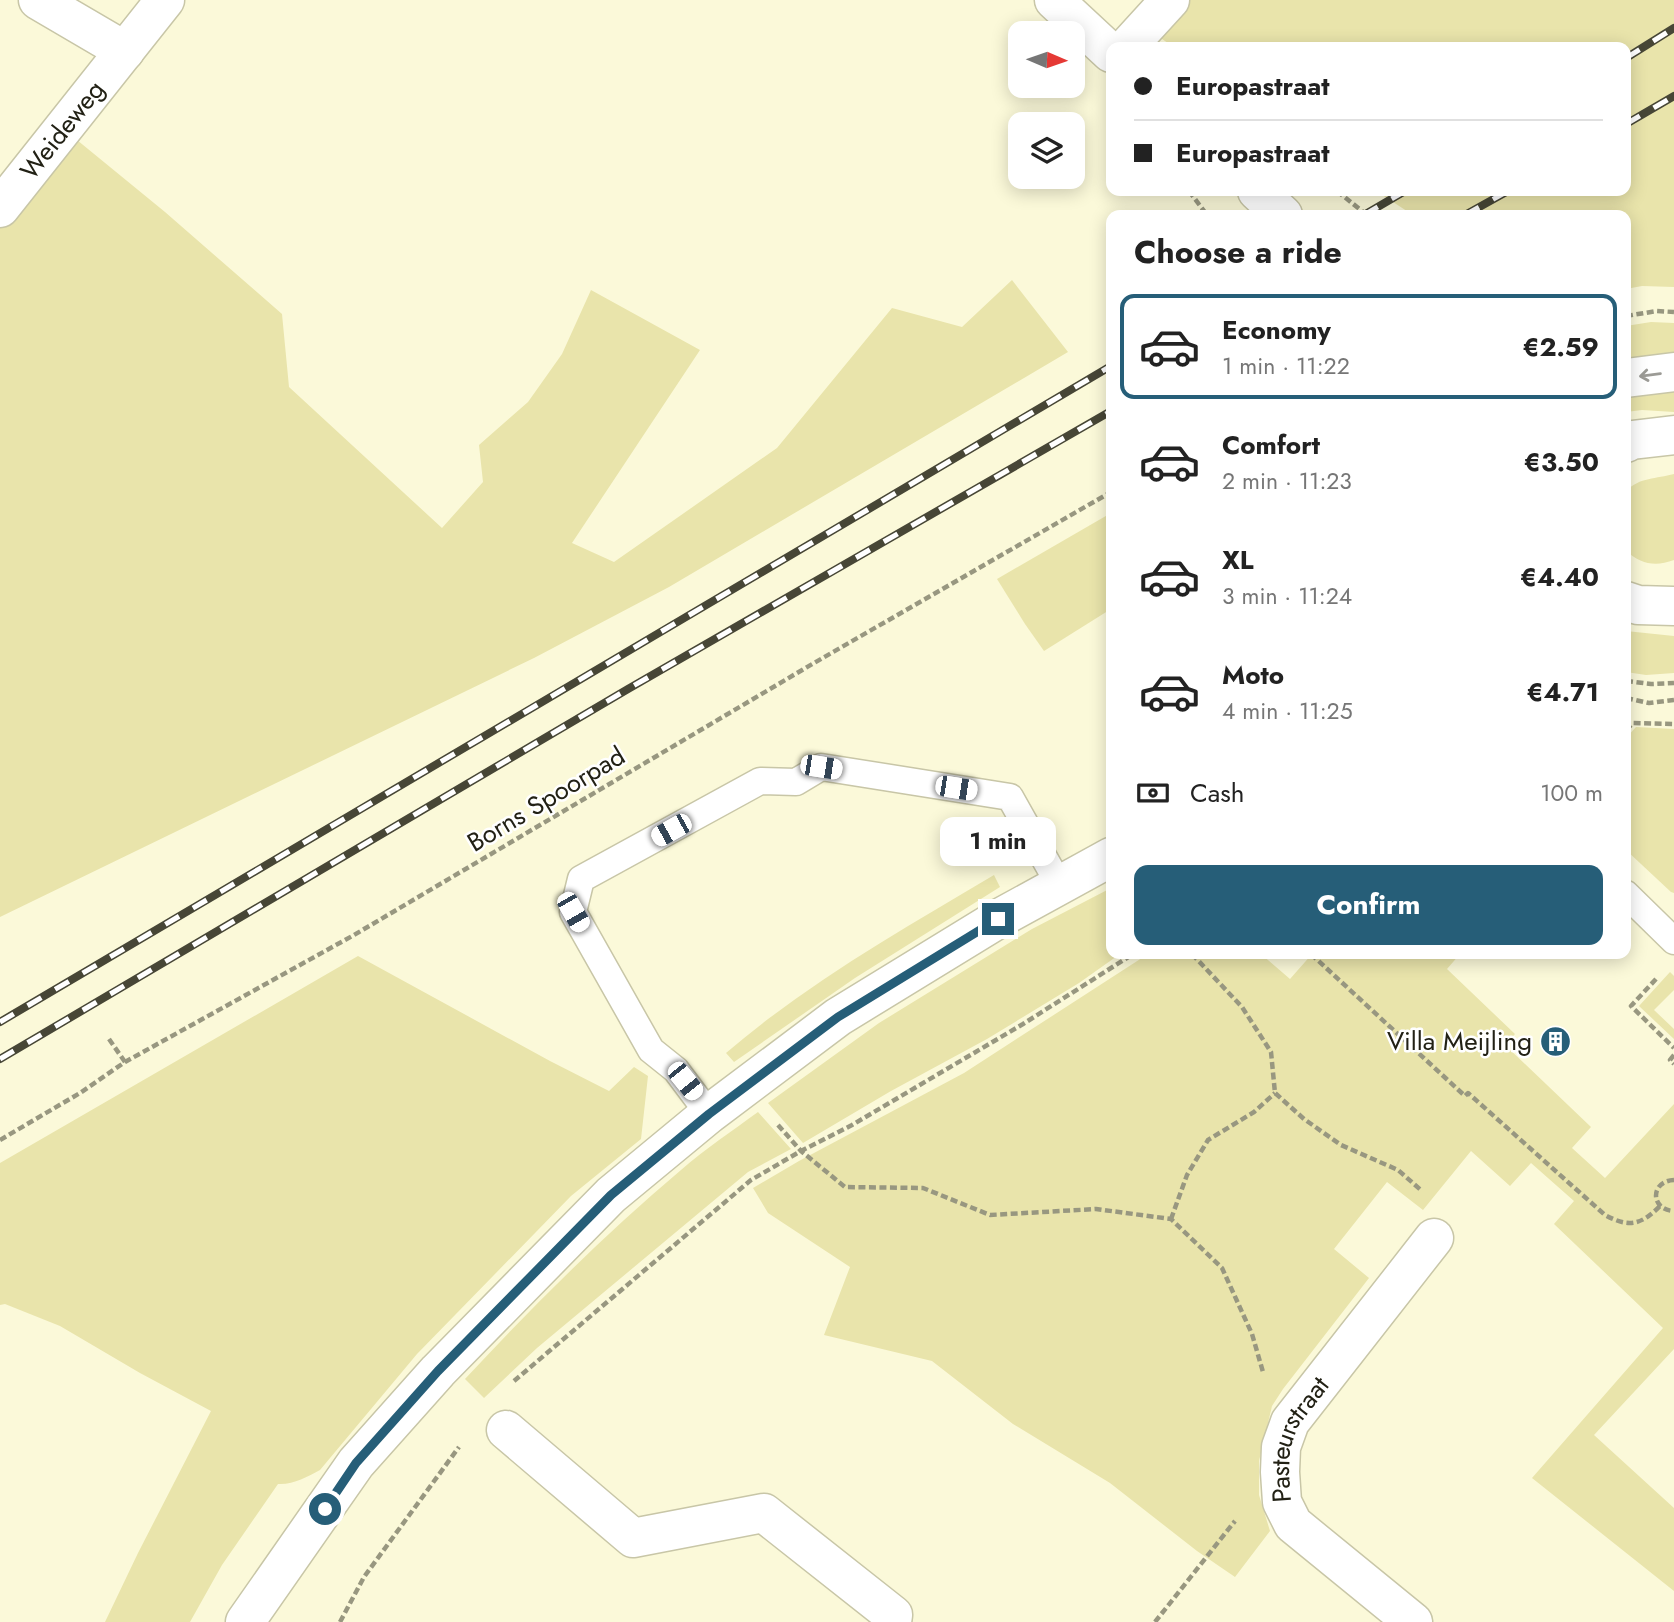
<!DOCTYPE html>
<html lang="en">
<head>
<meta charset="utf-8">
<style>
	:root { --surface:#fff; --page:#f2f2f2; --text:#222; --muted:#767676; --line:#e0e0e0; --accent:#265e78 }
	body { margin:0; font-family:Jost,sans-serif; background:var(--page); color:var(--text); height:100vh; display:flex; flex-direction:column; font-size:26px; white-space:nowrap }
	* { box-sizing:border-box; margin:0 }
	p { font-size:23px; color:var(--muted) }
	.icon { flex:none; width:38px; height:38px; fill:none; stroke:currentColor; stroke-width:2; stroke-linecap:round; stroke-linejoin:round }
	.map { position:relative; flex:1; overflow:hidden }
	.side { position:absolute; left:1106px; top:210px; width:525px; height:749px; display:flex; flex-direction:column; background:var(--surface); border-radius:14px; box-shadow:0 4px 18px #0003 }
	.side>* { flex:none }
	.banner { position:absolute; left:1106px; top:42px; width:525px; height:154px; border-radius:14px; box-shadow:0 4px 18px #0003; display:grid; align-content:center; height:154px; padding:0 28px; background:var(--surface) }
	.needle { width:46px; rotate:92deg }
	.fabs { position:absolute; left:1008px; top:21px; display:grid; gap:14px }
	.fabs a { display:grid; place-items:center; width:77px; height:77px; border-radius:14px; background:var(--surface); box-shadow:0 4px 18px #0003; font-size:35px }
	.end { position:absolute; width:32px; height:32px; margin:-16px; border:9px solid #265e78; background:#fff; box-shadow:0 0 0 4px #fff }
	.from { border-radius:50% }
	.bubble { position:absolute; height:49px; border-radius:14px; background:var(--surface); box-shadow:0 4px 18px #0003; font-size:23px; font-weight:700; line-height:49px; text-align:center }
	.car { position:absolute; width:21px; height:42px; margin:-21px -10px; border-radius:9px; box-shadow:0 0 5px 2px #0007; background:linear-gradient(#fff 24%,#345 0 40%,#fff 0 76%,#345 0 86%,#fff 0) }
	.banner b { display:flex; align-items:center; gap:24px; height:66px; font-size:26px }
	.banner b+b { border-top:2px solid var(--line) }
	.banner i { width:18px; height:18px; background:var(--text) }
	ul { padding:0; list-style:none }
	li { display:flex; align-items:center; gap:21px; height:105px; margin:0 14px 10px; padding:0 14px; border:4px solid transparent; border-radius:14px }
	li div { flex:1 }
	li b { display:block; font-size:26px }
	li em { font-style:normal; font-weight:700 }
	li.active { border-color:var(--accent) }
	li>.icon { width:63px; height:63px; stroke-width:1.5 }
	h2 { padding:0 28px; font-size:32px; line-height:84px }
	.pay { display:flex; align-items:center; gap:18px; height:77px; padding:0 28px; font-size:26px }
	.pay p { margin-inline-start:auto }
	.cta { display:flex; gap:14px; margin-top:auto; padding:14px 28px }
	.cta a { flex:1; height:80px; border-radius:14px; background:var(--accent); color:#fff; font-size:28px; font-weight:700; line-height:80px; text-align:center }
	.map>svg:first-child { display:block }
	.green { fill:#e9e4ab }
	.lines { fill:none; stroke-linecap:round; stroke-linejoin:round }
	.lane-casing { stroke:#c8c6a7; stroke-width:29 }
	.street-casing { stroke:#c8c6a7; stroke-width:41 }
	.secondary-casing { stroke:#c8c6a7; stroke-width:41 }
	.path { stroke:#989780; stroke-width:4.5; stroke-dasharray:7 3.5; stroke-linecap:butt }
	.lane { stroke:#fff; stroke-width:26 }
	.street { stroke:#fff; stroke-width:38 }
	.secondary { stroke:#fff; stroke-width:38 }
	.rail-casing { stroke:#474636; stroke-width:8 }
	.rail { stroke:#fff; stroke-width:5; stroke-dasharray:16; stroke-linecap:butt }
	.oneway { stroke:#9c9b96 }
	.route { stroke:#265e78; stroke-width:9 }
	.labels { text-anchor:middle; stroke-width:5; stroke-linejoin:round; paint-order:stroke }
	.street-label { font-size:26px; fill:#222115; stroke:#fff }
	.poi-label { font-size:26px; fill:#222115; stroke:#fff; text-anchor:end }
</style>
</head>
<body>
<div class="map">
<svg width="1674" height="1622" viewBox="0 0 1674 1622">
	<rect width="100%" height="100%" fill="#fbf9d9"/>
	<!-- green -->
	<g class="green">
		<path d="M1183 0H1674V287L1642 286 1626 289V215H1413L1376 191H1626V47H1174L1153 33Z"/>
		<path d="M66 131 165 212 282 314 289 387 442 528 483 482 479 445 528 402 562 354 591 290 700 350 572 543 614 562 777 448 892 308 962 327 1012 280 1068 352 669 587 534 658 0 917V216Z"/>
		<path d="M1651 322 1674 323V358L1626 363V326Z"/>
		<path d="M1674 389V412L1642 410 1626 412V394Z"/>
		<path d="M1674 474V560C1655 567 1641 564 1626 551V491C1640 477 1656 479 1674 474Z"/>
		<path d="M1111 513V609L1044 651 1025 624 997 579Z"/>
		<path d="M1626 631 1674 636V673L1646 675 1626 672Z"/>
		<path d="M1636 727 1674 729V893L1671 892 1626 850V738Z"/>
		<path d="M994 875 1000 887 855 978 734 1062 726 1053C806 984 903 929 994 875Z"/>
		<path d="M1111 888V954H1120L1079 983 987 1039 891 1091 803 1143 768 1103 879 1023 1032 929Z"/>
		<path d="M1148 954H1261L1290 979 1312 954H1460L1447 969 1515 1034 1505 1045 1591 1127 1572 1148 1605 1178 1674 1104V1349L1594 1435 1674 1508V1591L1532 1478 1663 1328 1554 1224 1574 1201 1531 1163 1510 1186 1471 1151 1423 1210 1387 1182 1334 1249 1369 1278 1283 1389 1272 1406 1259 1461V1495L1270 1531 1235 1577 1197 1551 1110 1483 1013 1424 932 1361 824 1335 850 1267 768 1213 753 1188 799 1161 964 1073Z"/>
		<path d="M358 956 550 1061 609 1091 634 1067 648 1076 641 1139 571 1196 417 1354 320 1470C307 1477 293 1485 278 1484L222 1565 190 1622H105L138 1553 211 1411 140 1373 60 1326 5 1304 0 1305V1163Z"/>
		<path d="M1670 972 1674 976V990L1654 1010 1674 1029V1039L1639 1006Z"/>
		<path d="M758 1112 791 1149 748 1172 537 1348 484 1398 465 1379C533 1306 604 1235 681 1170 705 1149 732 1131 758 1112Z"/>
	</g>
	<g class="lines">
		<defs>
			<g id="lane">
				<path d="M1626 894 1674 941"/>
				<path d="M709 1114 676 1070 651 1050 573 912 581 879 760 781 796 782 821 767 1010 797 1060 886"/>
			</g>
			<g id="street">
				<path d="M38 0 125 51"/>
				<path d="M1127 47 1170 0"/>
				<path id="s1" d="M0 208 165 0"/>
				<path d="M506 1430 633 1538 764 1513 893 1615 892 1622"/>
				<path id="s2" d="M1413 1622 1293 1524 1282 1502 1280 1472 1281 1447 1290 1422 1434 1238"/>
			</g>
			<g id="secondary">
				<path d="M1054 0 1111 53"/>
				<path d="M1257 191 1283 215"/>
				<path d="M1626 378 1674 372"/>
				<path d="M1626 443 1632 440 1674 435"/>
				<path d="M1626 601 1638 605 1674 606"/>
				<path d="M245 1622 356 1463 438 1371 611 1195 709 1114 838 1017 998 919 1111 857"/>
			</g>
		</defs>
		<!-- lane casing -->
		<use href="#lane" class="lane-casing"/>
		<!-- street casing -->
		<use href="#street" class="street-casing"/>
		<!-- secondary casing -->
		<use href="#secondary" class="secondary-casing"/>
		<!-- path -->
		<g class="path">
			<path d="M1189 191 1207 215"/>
			<path d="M1337 191 1367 215"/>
			<path d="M1626 316 1657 311 1674 312"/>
			<path d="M1626 681 1651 684 1674 683"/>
			<path d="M1626 698 1649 703 1674 700"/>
			<path d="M1626 730 1633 723 1674 724"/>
			<path d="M1192 954 1242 1007 1271 1052 1275 1093 1304 1119 1341 1145 1398 1170 1422 1191"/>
			<path d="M1311 954 1465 1096 1468 1093 1605 1215C1629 1228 1641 1225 1660 1206"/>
			<path d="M1656 979 1631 1006 1674 1048"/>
			<path d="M109 1039 125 1062"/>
			<path d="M1674 1055 1670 1060 1674 1064"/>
			<path d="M778 1125 801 1151 845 1187 923 1188 990 1215 1096 1209 1171 1219 1222 1268 1252 1334 1263 1372"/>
			<path d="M0 1140 80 1093 125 1062 354 935 814 663 1111 492"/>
			<path d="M1674 1180C1650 1181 1650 1210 1674 1211"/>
			<path d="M1171 1219 1187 1175 1208 1140 1254 1112 1275 1093"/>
			<path d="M514 1381 751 1180 801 1151 852 1125 1023 1024 1133 954"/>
			<path d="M340 1622 364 1577 459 1447"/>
			<path d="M1155 1622 1235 1521"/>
		</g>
		<!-- lane -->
		<use href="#lane" class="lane"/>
		<!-- street -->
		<use href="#street" class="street"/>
		<!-- secondary -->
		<use href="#secondary" class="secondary"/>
		<defs>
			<g id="rail">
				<path d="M1626 58 1674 28"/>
				<path d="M1626 124 1674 96"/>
				<path d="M1364 215 1405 191"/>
				<path d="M1465 215 1508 191"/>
				<path d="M0 1022 1111 366"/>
				<path d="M0 1059 628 689 1111 411"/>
			</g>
		</defs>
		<!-- rail casing -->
		<use href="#rail" class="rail-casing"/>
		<!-- rail -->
		<use href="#rail" class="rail"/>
	</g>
	<!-- one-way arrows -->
	<defs><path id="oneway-shaft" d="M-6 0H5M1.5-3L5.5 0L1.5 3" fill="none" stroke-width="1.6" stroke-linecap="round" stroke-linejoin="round" transform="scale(1.75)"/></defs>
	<use class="oneway" href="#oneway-shaft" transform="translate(1650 375) rotate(173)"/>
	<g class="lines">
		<!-- route -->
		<path class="route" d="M325 1509 356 1463 438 1371 611 1195 709 1114 838 1017 998 919"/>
	</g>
	<!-- icons -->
	<defs>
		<symbol id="building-disc" viewBox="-11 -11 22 22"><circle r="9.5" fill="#265e78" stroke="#fff"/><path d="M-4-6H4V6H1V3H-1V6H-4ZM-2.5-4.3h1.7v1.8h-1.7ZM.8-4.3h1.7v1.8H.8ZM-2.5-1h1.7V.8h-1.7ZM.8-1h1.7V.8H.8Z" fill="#fff"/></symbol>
	</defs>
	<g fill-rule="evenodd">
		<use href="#building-disc" x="1538" y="1024" width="35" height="35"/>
	</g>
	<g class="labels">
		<!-- street labels -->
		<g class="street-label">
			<text dy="9" stroke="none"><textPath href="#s1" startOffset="100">Weideweg</textPath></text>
			<text transform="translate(546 799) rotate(-31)" y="9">Borns Spoorpad</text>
			<text dy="9" stroke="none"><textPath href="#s2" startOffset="247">Pasteurstraat</textPath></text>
		</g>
		<!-- poi labels -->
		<g class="poi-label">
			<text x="1532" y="1050">Villa Meijling</text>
		</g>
	</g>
</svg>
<div class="fabs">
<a><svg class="needle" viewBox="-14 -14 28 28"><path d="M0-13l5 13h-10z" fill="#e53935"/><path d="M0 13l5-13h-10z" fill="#767676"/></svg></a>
<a><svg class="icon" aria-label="layers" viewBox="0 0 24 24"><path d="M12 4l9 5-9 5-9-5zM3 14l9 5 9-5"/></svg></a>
</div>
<i class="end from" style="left:325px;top:1509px"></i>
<i class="end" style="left:998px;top:919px"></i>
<div class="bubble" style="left:940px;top:817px;width:116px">1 min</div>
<i class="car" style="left:821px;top:767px;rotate:99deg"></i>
<i class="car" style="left:956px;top:788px;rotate:99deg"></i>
<i class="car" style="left:671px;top:830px;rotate:241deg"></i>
<i class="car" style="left:573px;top:912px;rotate:150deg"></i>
<i class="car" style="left:685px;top:1081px;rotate:141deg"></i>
<div class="banner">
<b><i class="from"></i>Europastraat</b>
<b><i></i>Europastraat</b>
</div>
<section class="side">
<h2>Choose a ride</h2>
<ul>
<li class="active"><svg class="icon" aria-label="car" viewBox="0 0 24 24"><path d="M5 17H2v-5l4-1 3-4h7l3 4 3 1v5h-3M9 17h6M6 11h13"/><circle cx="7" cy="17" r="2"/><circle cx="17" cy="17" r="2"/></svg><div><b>Economy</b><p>1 min · 11:22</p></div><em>€2.59</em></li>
<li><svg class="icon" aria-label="car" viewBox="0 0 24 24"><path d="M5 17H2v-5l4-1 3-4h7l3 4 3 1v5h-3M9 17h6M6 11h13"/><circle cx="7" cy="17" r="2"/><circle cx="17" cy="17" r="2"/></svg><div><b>Comfort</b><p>2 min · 11:23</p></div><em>€3.50</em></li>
<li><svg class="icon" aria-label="car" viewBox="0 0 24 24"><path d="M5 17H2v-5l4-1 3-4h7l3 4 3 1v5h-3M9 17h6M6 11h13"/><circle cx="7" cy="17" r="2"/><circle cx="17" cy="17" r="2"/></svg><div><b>XL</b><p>3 min · 11:24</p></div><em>€4.40</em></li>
<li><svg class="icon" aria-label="car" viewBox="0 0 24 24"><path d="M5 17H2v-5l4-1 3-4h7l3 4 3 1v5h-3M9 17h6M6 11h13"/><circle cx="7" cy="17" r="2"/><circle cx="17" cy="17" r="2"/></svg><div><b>Moto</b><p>4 min · 11:25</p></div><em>€4.71</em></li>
</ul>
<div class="pay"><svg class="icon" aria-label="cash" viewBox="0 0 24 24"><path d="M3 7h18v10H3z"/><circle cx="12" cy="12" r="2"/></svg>Cash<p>100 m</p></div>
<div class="cta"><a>Confirm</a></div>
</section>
</div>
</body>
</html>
